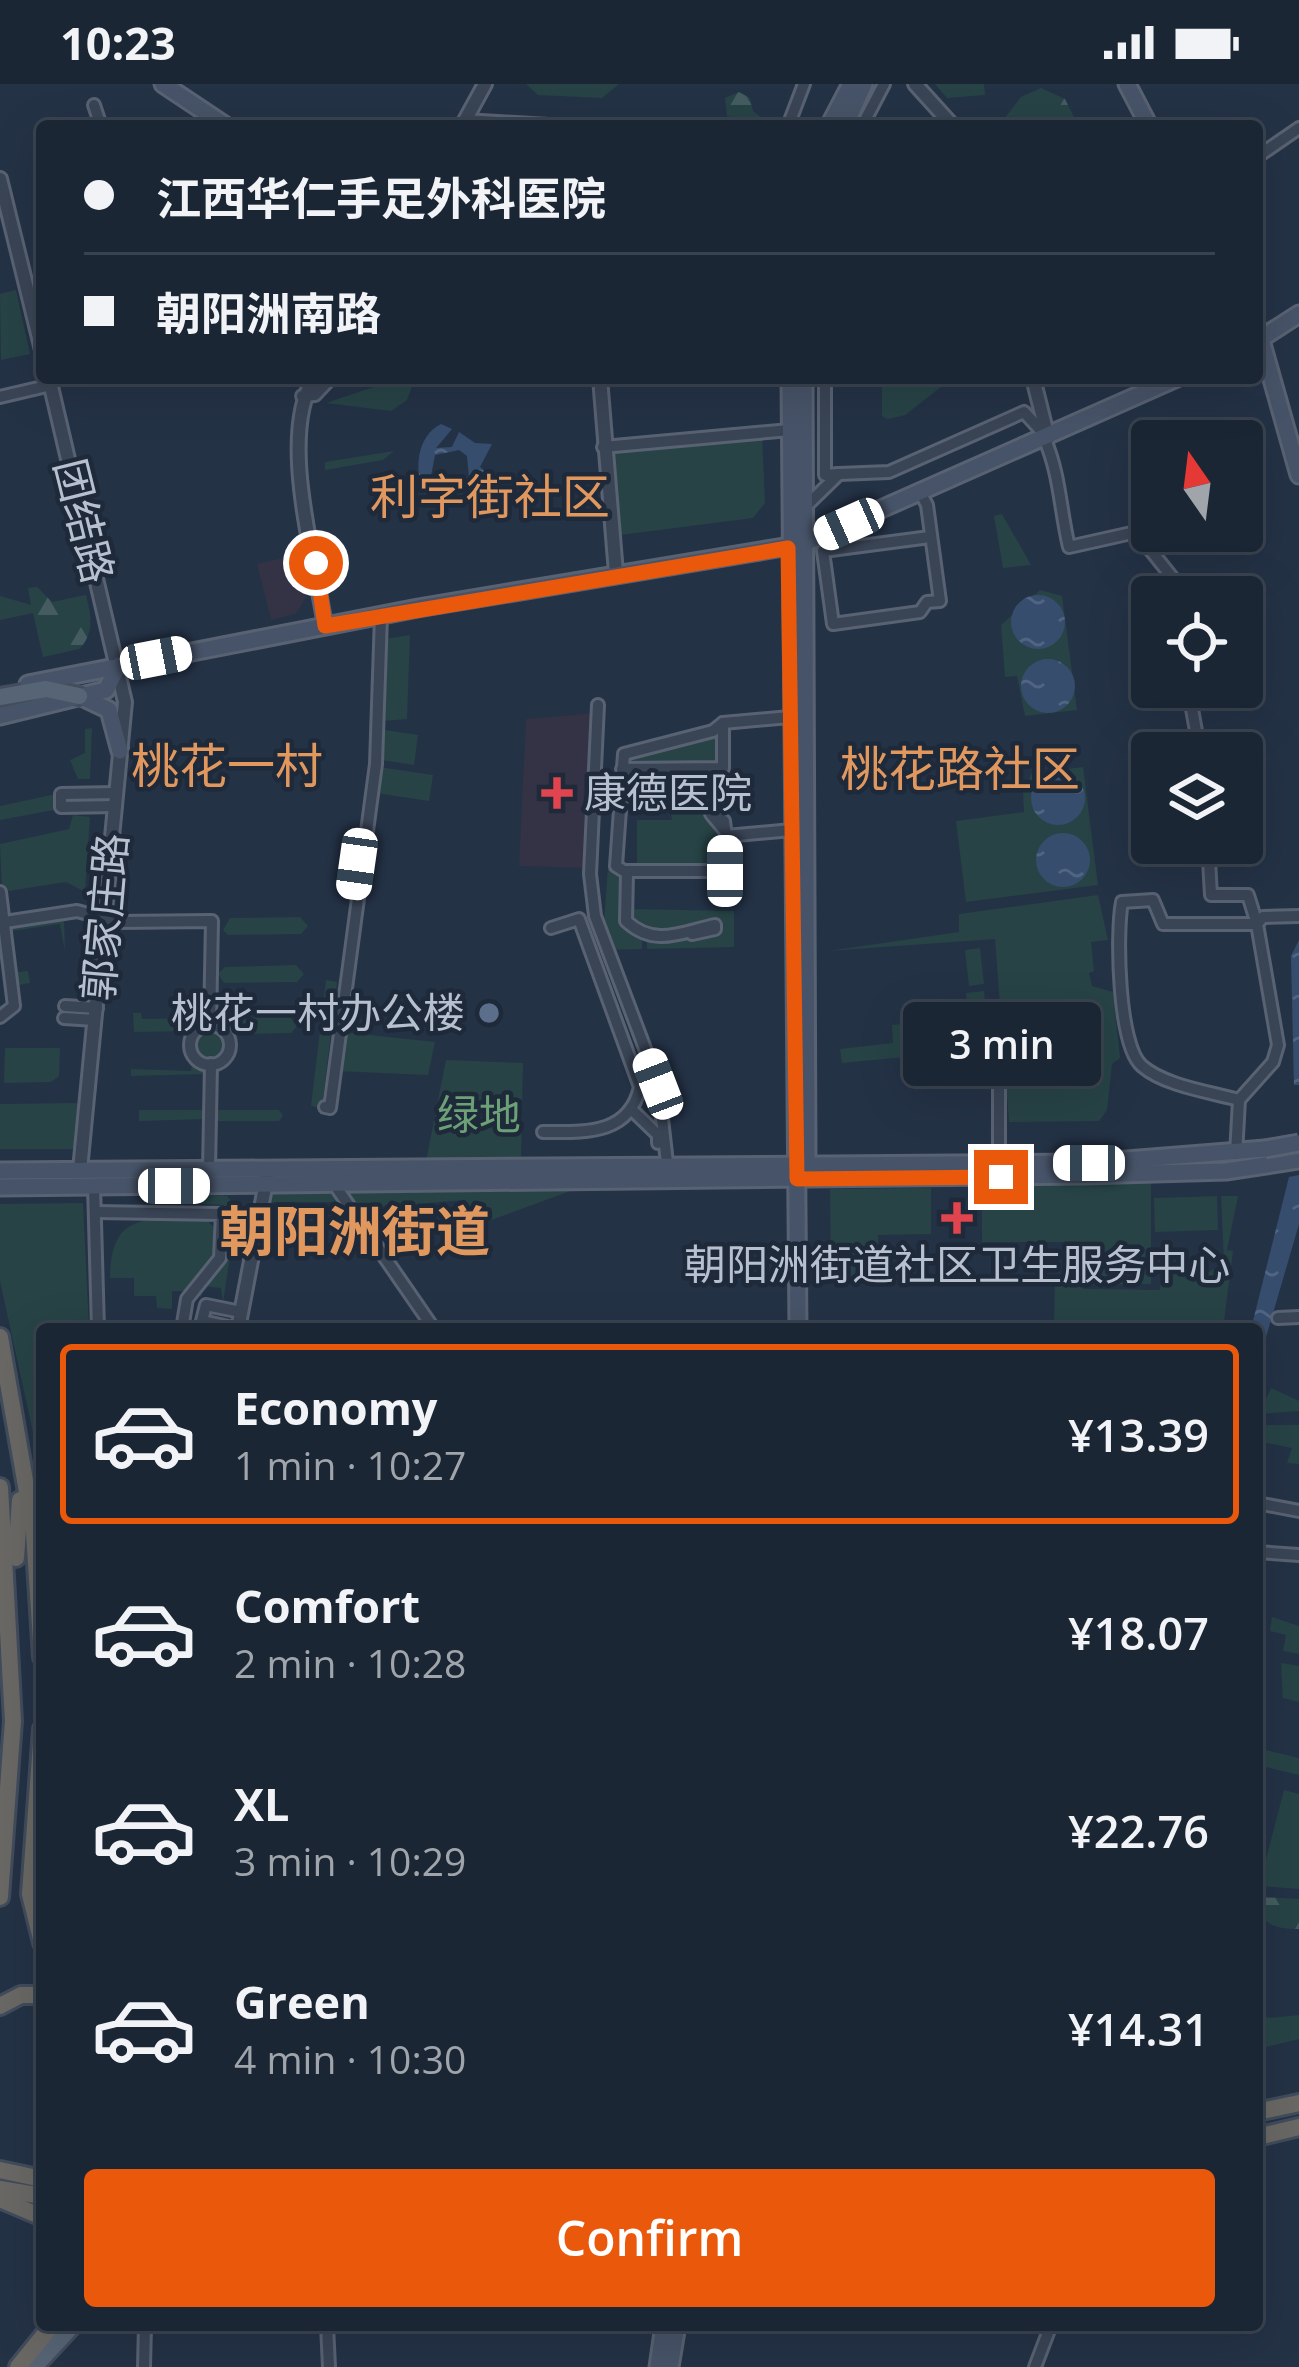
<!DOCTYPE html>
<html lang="en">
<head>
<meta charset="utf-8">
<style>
	:root { --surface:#1b2634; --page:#283240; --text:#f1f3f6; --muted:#a0a5ac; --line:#39434f; --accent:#ea580c }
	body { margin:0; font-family:"Open Sans","Noto Sans SC",sans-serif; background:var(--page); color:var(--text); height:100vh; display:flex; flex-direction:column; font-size:45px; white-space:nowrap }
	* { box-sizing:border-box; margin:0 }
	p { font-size:39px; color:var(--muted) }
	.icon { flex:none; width:66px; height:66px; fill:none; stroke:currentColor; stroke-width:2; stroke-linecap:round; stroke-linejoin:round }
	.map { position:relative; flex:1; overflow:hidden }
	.drawer { position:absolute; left:36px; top:1239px; width:1227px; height:1008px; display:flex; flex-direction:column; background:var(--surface); border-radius:12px; box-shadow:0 12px 48px #0002,0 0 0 3px var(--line) }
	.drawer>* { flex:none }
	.top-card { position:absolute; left:36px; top:36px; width:1227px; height:264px; border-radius:12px; box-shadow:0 12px 48px #0002,0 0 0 3px var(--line); display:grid; align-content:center; height:264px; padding:0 48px; background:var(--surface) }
	.needle { width:78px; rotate:346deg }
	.buttons { position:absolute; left:1131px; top:336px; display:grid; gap:24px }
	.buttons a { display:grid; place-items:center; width:132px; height:132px; border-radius:12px; background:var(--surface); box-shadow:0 12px 48px #0002,0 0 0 3px var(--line); font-size:60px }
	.end { position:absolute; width:54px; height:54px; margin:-27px; border:15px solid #ea580c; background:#fff; box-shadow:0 0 0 6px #fff }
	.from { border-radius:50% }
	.bubble { position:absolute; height:84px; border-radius:12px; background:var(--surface); box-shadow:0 12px 48px #0002,0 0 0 3px var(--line); font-size:39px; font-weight:600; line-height:84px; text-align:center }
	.car { position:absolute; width:36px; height:72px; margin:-36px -18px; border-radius:15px; box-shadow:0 0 9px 3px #0007; background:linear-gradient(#fff 24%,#345 0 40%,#fff 0 76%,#345 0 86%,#fff 0) }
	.top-card b { display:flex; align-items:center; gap:42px; height:114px; font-size:45px }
	.top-card b+b { border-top:3px solid var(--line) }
	.top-card i { width:30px; height:30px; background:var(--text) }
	ul { padding:21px 0 0; list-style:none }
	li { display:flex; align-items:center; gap:36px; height:180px; margin:0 24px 18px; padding:0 24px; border:6px solid transparent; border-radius:12px }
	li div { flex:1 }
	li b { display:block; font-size:45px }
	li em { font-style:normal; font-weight:600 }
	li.selected { border-color:var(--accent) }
	li>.icon { width:108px; height:108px; stroke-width:1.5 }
	.primary-button { display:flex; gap:24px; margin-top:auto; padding:24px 48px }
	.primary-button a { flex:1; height:138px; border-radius:12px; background:var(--accent); color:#fff; font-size:48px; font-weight:600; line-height:138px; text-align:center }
	.status { display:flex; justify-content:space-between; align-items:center; height:84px; padding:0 60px; background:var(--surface); direction:ltr }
	.status svg { height:33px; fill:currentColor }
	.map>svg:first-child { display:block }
	.medical { fill:#343245 }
	.green { fill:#274346 }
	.forest { fill:url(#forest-firs) }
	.water { fill:url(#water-ripples); fill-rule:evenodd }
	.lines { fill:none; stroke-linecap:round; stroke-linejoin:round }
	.minor-casing { stroke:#586272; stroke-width:16 }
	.tertiary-casing { stroke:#586272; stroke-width:18 }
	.secondary-casing { stroke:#586272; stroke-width:21 }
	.primary-casing { stroke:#434d5e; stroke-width:22 }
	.trunk-casing { stroke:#414c5c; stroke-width:22 }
	.minor { stroke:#394455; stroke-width:10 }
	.tertiary { stroke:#394455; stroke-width:12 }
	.secondary { stroke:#475368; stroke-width:15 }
	.primary { stroke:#576475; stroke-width:16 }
	.trunk { stroke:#6a6865; stroke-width:16 }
	.secondary-bridge-casing { stroke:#586272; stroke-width:21; stroke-linecap:butt }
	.secondary-bridge { stroke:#475368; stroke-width:15 }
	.route { stroke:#ea580c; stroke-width:15 }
	.health-dot { fill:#e0444e; stroke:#1e293a; stroke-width:4.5 }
	.service-dot { fill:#5c6f8a; stroke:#1e293a; stroke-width:4.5 }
	.labels { text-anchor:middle; stroke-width:9; stroke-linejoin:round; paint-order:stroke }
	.street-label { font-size:42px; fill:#b7c0ce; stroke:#1e293a }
	.poi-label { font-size:42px; fill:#b7c0ce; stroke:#1e293a; text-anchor:start }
	.park-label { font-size:42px; fill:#6ca178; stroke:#1e293a }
	.quarter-label { font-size:48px; fill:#e1985f; stroke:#1e293a }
	.district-label { font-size:54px; font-weight:bold; fill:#e1985f; stroke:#1e293a }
</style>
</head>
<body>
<div class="status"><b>10:23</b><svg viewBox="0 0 49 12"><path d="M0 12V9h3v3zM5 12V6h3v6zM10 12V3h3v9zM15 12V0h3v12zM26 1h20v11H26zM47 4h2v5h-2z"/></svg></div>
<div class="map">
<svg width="1299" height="2283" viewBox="0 0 1299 2283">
	<defs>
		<pattern id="forest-firs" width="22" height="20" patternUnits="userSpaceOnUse" patternTransform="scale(3)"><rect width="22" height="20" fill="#274346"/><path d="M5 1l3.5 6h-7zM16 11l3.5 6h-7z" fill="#445c60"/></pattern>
		<pattern id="water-ripples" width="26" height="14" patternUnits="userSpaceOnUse" patternTransform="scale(3)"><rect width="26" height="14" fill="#364d6e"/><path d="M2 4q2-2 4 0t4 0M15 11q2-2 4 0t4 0" fill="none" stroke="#516582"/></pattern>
	</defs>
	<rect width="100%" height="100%" fill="#243246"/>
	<!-- medical -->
	<g class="medical">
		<path d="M304 469 312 503 296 530 271 536 257 480Z"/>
		<path d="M594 629 587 784 519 782 526 635Z"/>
	</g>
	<!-- green -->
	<g class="green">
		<path d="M526 0H619L602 14 538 11Z"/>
		<path d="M935 0H984L985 11 947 14Z"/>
		<path d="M16 206 30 270 1 276 0 210Z"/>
		<path d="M400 294H415L407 316 391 327 326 319Z"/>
		<path d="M887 294H936L941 303 905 331 888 335 882 332V297Z"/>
		<path d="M762 351 765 419 753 434 620 451 610 366Z"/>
		<path d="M394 367 383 376 325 386V378Z"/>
		<path d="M1002 430 1031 481 1003 484 994 432Z"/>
		<path d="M1040 506 1062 512 1077 626 1025 632 1017 592 1005 593 1001 541Z"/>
		<path d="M410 551 407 635 383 637 385 555Z"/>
		<path d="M92 644 90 695H78L70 676 85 669V645Z"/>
		<path d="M385 646 418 651 414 681 381 676Z"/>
		<path d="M718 648 723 679 622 682 624 670Z"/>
		<path d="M379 683 433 691 429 717 376 709Z"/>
		<path d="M1083 683 1098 801 966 818 956 737 1024 728 1023 708 1032 689Z"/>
		<path d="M56 710 59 725 0 736V722Z"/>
		<path d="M652 721H717L722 787 632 792 631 825 734 827V863L647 865V852L642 851V865L602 866 608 783 637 787V736H672L671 729 652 728Z"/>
		<path d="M73 731 90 733 85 808 66 798 2 808 0 760 69 745Z"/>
		<path d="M1098 811 1108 856 1091 858 1094 887 1089 889 1092 902 1113 908 1120 974 1112 980 1107 1026 1099 1037 1009 1038 995 855 828 867 959 848V830Z"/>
		<path d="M300 833 308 842 301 850 228 851 223 846 230 834Z"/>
		<path d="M64 835 65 868 60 840 12 847 18 888 28 887 30 899 18 901 8 843Z"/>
		<path d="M980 864 984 900 969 902 965 866Z"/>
		<path d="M296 881 304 890 297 898 224 899 218 890 225 883Z"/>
		<path d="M326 896 337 898 322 1024 311 1022Z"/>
		<path d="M984 907 989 965 842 979 840 965 893 959 892 941 968 933 966 909Z"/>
		<path d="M141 929 142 935 193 934 197 939 192 947 134 948 133 929Z"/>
		<path d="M289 932 297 942 291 949 237 950 231 941 238 933Z"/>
		<circle cx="210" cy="960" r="16"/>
		<path d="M342 948 435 958 428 991 337 987Z"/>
		<path d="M5 964H60L59 992 51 998 4 999Z"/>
		<path d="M446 976 523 979 521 1076 426 1077Z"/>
		<path d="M192 978 208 984V990L131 992V985L191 987Z"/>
		<path d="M79 1019 77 1065H0V1020Z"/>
		<path d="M139 1026H202L206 1035 139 1037Z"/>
		<path d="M216 1026H279L283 1032 279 1037H215Z"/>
		<path d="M1151 1098V1200L1084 1201 1083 1205 1160 1206 1162 1190H1206L1224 1178 1221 1112H1238L1227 1166 1233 1167 1223 1245H1037L1031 1238H1054L1055 1195H1066L1073 1158H982V1099Z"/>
		<path d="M269 1104 576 1105 483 1139 465 1116 428 1119 401 1139 387 1120 370 1132 362 1122 346 1134 335 1118H269Z"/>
		<path d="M931 1104V1150L878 1151V1194L831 1195 830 1105Z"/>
		<path d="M192 1111 227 1112 237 1124 223 1219 221 1204 204 1202 201 1214 198 1207 222 1177 224 1121 192 1119Z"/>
		<path d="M1217 1112 1218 1146 1155 1148 1154 1114Z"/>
		<path d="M83 1119 89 1245H42V1390L0 1197V1120Z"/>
		<path d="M207 1136 216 1146 217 1175 184 1207H172V1225L157 1224 156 1212H134V1194H110C111 1123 150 1137 207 1136Z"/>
		<path d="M1271 1304 1299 1317V1327L1259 1330Z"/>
		<path d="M1262 1341H1299V1380L1287 1379 1292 1364 1257 1357Z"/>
		<path d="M1272 1533 1299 1542V1570L1283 1567 1286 1551 1270 1547Z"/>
		<path d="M1281 1579 1299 1582V1618L1283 1614Z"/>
		<path d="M1257 1664 1299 1674V1691L1257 1681Z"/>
		<path d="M1284 1706 1299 1710V1805L1259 1802Z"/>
		<path d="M1257 1930 1270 1934 1299 1931V1955L1257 1965Z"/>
	</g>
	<!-- forest -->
	<g class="forest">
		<path d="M1041 4 1065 15 1074 33 1056 42H1005L1004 35 1021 13Z"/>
		<path d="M739 8 750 14 753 27 764 36 761 42 727 32 725 14Z"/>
		<path d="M37 503 52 518 86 511C91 531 95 550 79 565L43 573 33 529 0 536V512L31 521 28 504Z"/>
		<path d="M1257 1813 1299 1815V1845C1275 1845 1257 1840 1257 1813Z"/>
	</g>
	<!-- water -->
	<g class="water">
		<path d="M441 340 452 345 436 364 452 363 459 348 475 359 492 360 480 383 489 391 500 390 502 399 465 400 452 412 425 410C413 386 417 352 441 340ZM459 366 467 372 469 393 430 397 435 371Z"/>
		<circle cx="1038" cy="538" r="27"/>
		<circle cx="1048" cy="602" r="27"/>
		<circle cx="1058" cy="714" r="27"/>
		<circle cx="1063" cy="776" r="27"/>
		<path d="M1299 856V1001H1294L1291 872Z"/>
		<path d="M1299 1091V1140L1257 1284V1245H1251L1289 1093Z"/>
	</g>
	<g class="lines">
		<defs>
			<g id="minor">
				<path d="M94 21 101 42"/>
				<path d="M465 36 565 42"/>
				<path d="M742 42H743"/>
				<path d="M788 42 804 0"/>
				<path d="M862 42 884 0"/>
				<path d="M1257 73 1299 44"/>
				<path d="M358 294H365"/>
				<path d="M825 294V391L839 390"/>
				<path d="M302 312 315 311 331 294"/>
				<path d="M0 313 51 301"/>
				<path d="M1045 356C1060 391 1060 425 1069 463L1136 448 1172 493 1173 513"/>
				<path d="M603 363 790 346"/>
				<path d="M920 408 927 421 940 517 927 518 920 528 833 540 823 467 930 453"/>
				<path d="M803 425 839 390 889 388 1024 328 1046 352"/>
				<path d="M1188 603 1200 669"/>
				<path d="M598 621 590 790 595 832 658 999 667 1079"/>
				<path d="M790 633 723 639 713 647 624 670 616 782 624 787H726V752L792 746"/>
				<path d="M622 685 723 684V639"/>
				<path d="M116 722 61 723V710L117 709"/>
				<path d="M726 748 711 730 724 737 726 752"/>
				<path d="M1208 759 1211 811H1248L1257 840H1163L1153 816 1122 818C1116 849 1118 962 1142 982 1165 1002 1210 1008 1239 1016L1236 1070"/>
				<path d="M627 788 626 837C655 864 682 848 715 841V845L692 850"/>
				<path d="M0 808 14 922 0 933"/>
				<path d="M5 838 77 827 118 838 212 837 210 941"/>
				<path d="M65 922 97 924"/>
				<path d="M64 934 95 936"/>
				<circle cx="210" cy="961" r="20"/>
				<path d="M999 989V1080"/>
				<path d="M1239 1016 1273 978 1278 961 1257 840 1263 833 1299 832"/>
				<path d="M325 1023 330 1024 376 680 381 532"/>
				<path d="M631 1025 658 1051V1059"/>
				<path d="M543 1048C583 1048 629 1052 640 1003L579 835 551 844"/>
				<path d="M209 1086 211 980"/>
				<path d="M334 1100 434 1245"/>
				<path d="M94 1102 98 1245"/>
				<path d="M95 1128 222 1130 220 1174 187 1215 182 1245"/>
				<path d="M1278 1234 1299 1233"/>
				<path d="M238 1245 202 1237 206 1221 241 1228"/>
				<path d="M1257 1419 1299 1427"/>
				<path d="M1257 1468 1299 1471"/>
				<path d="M327 2241 329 2283"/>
				<path d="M144 2283 145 2241"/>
				<path d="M1035 2283 1051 2241"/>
			</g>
			<g id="tertiary">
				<path d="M915 0 953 42"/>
				<path d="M462 42 485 0"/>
				<path d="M0 95 42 266"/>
				<path d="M49 294 125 618 80 1086"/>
				<path d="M314 294C278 353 315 474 325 542"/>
				<path d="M600 294 616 489"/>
				<path d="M1033 294 1048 354"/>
				<path d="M238 1245 267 1093"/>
			</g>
			<g id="secondary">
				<path d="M163 0 226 42"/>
				<path d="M1127 0 1149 42"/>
				<path d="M829 42 851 0"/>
				<path d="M845 42 864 0"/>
				<path d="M1257 242 1299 391"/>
				<path d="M1257 257 1299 230"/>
				<path d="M790 294 798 1245"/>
				<path d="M804 294 807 1080"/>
				<path d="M28 600 418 524 802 460 1177 294"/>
				<path d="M82 613 109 626 120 667"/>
				<path d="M0 632 106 606 119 581"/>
				<path d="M0 1087 1089 1079 1265 1065"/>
				<path d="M0 1103 1084 1091 1226 1087 1299 1076"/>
				<path d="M658 2283 664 2241"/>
				<path d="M670 2283 677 2241"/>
			</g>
			<g id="primary">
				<path d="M0 613 46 605 79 612"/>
				<path d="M34 2283 73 2241"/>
			</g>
			<g id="trunk">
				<path d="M0 1253 34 1448 42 1573"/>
				<path d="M0 1403 13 1637 0 1813"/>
				<path d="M16 1474 20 1416"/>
				<path d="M42 1645 30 1810 42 1859"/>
				<path d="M0 1922 21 1911H42"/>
				<path d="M1257 2028 1299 2019"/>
				<path d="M1257 2053 1299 2043"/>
				<path d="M0 2086 42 2095"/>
				<path d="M0 2105 42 2112"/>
				<path d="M0 2115 42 2133"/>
				<path d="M18 2283 52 2241"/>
			</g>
		</defs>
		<!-- minor casing -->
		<use href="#minor" class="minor-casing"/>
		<!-- tertiary casing -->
		<use href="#tertiary" class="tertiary-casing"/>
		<!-- secondary casing -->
		<use href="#secondary" class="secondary-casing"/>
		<!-- primary casing -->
		<use href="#primary" class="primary-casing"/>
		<!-- trunk casing -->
		<use href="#trunk" class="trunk-casing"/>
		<!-- minor -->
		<use href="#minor" class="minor"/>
		<!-- tertiary -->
		<use href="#tertiary" class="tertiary"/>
		<!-- secondary -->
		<use href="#secondary" class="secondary"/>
		<!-- primary -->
		<use href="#primary" class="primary"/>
		<!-- trunk -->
		<use href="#trunk" class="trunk"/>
		<defs>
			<path id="secondary-bridge" d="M1265 1065 1299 1059"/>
		</defs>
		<!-- secondary-bridge casing -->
		<use href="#secondary-bridge" class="secondary-bridge-casing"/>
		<!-- secondary-bridge -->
		<use href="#secondary-bridge" class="secondary-bridge"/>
	</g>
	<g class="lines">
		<!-- route -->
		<path class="route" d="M316 479 325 542 788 464 797 1095 1001 1093"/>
	</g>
	<!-- markers -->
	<g class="health-dot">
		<path d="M551 691h12v12h12v12h-12v12h-12v-12h-12v-12h12z"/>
		<path d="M951 1116h12v12h12v12h-12v12h-12v-12h-12v-12h12z"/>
	</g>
	<circle class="service-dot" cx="489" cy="929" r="12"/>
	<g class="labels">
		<!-- street labels -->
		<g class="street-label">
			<text transform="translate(84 437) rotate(76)" y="15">团结路</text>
			<text transform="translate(105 833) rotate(-85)" y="15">郭家庄路</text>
		</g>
		<!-- poi labels -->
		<g class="poi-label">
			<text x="584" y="724">康德医院</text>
			<text x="465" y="944" text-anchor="end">桃花一村办公楼</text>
			<text x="957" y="1196" text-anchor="middle">朝阳洲街道社区卫生服务中心</text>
		</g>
		<!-- park labels -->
		<g class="park-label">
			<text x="479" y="1046">绿地</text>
		</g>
		<!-- quarter labels -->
		<g class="quarter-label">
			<text x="490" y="430">利字街社区</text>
			<text x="227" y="699">桃花一村</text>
			<text x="960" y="702">桃花路社区</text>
		</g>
		<!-- district labels -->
		<g class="district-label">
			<text x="355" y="1167">朝阳洲街道</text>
		</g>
	</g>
</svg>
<div class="buttons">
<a><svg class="needle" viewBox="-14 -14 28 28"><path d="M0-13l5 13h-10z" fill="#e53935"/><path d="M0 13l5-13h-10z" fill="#a0a5ac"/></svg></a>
<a><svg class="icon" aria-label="locate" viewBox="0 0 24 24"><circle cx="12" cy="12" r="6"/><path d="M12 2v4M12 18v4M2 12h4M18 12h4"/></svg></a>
<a><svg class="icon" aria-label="layers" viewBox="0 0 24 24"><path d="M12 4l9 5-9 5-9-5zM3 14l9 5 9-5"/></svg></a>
</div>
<i class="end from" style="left:316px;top:479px"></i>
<i class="end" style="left:1001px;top:1093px"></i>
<div class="bubble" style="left:903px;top:918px;width:198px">3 min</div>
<i class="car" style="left:849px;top:440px;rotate:246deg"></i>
<i class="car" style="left:156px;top:574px;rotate:79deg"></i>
<i class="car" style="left:357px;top:780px;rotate:188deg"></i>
<i class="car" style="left:725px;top:787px;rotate:0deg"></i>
<i class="car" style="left:658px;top:1000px;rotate:339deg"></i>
<i class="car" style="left:1089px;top:1079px;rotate:270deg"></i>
<i class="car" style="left:174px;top:1102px;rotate:90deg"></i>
<div class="top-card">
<b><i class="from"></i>江西华仁手足外科医院</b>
<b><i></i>朝阳洲南路</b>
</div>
<section class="drawer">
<ul>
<li class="selected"><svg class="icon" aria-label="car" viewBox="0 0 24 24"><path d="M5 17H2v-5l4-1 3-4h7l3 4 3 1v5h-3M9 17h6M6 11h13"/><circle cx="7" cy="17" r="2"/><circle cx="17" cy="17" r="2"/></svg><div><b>Economy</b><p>1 min · 10:27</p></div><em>¥13.39</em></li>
<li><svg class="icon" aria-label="car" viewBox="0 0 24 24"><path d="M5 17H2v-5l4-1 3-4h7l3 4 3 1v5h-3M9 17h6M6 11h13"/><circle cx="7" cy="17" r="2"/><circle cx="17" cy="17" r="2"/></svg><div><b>Comfort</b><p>2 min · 10:28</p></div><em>¥18.07</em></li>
<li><svg class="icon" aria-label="car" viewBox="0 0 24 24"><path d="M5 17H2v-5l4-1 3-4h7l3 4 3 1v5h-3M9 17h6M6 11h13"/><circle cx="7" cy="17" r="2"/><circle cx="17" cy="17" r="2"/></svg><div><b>XL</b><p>3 min · 10:29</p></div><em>¥22.76</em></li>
<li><svg class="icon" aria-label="car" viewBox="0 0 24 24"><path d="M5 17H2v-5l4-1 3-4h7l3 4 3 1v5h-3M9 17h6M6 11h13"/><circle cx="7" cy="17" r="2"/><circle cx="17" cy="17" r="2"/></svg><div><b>Green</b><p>4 min · 10:30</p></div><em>¥14.31</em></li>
</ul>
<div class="primary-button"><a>Confirm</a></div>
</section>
</div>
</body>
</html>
